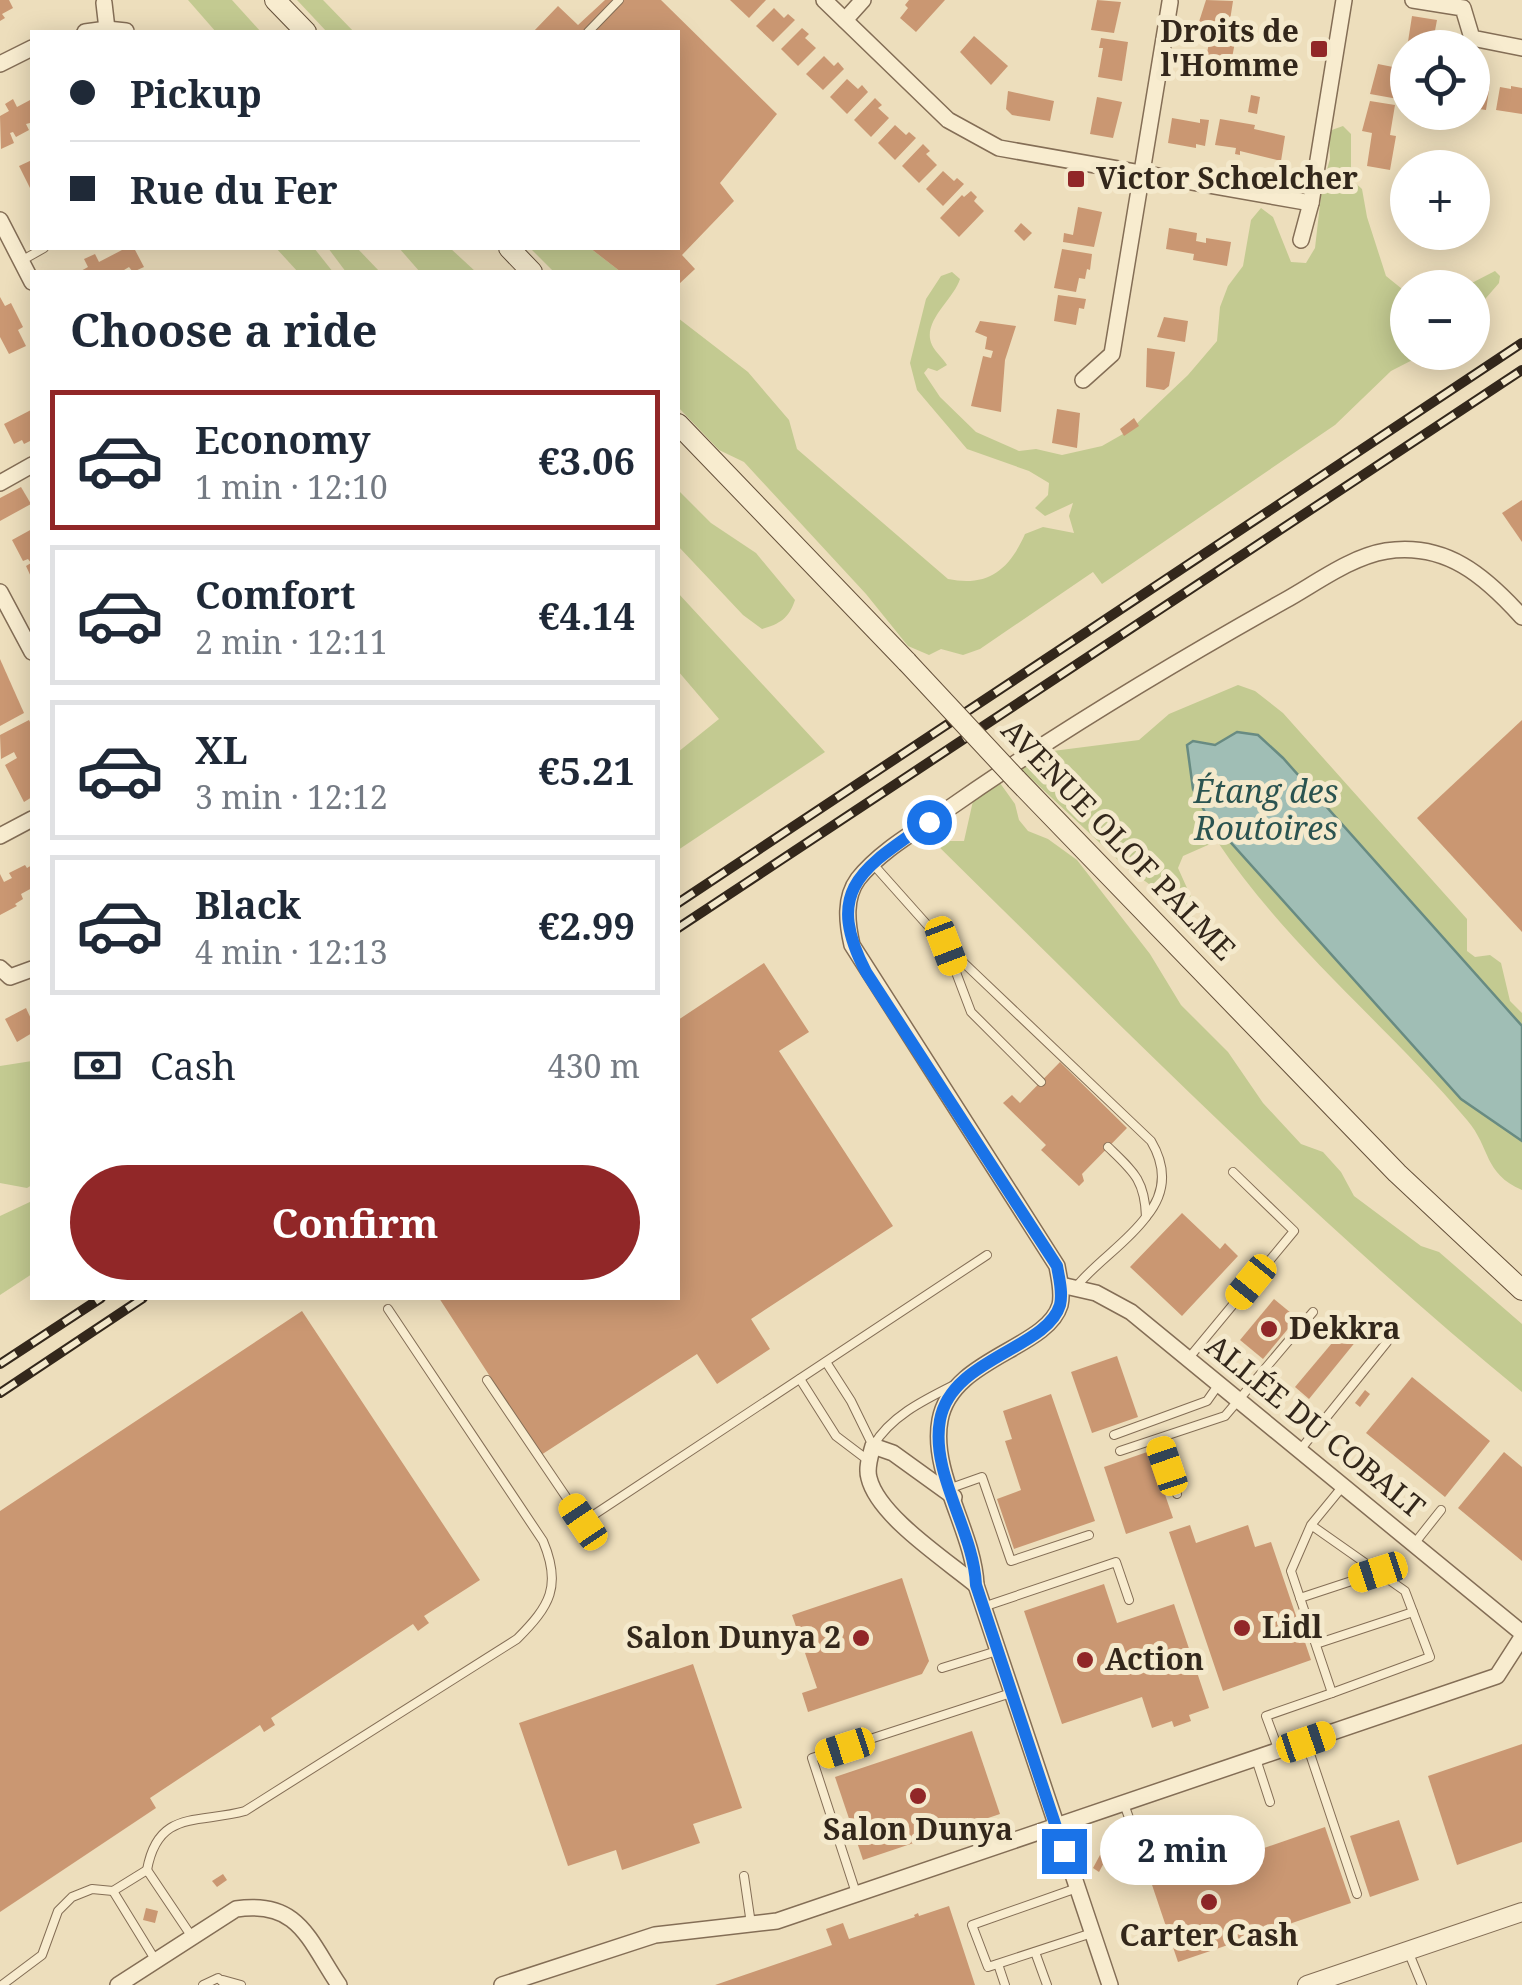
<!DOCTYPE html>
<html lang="en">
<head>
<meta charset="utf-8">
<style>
	:root { --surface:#fff; --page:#f2f2f3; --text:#1f2937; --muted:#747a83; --line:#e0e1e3; --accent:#912728 }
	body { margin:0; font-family:"Noto Serif",serif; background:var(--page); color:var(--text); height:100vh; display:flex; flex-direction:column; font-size:38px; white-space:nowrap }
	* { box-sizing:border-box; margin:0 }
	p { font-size:32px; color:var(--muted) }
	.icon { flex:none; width:55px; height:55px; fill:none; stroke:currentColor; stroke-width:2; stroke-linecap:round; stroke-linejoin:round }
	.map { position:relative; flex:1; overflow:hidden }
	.drawer { position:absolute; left:30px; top:270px; width:650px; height:1030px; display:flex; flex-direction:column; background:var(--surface); border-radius:0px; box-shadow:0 5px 25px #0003 }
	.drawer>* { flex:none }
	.guide { position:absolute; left:30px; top:30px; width:650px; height:220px; border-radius:0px; box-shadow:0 5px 25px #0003; display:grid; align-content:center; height:220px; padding:0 40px; background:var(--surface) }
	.controls { position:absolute; left:1390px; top:30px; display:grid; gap:20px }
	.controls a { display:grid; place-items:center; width:100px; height:100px; border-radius:50%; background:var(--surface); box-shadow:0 5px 25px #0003; font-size:50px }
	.end { position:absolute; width:45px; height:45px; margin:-22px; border:12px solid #1a73e8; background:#fff; box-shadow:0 0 0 5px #fff }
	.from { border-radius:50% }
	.bubble { position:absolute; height:70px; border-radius:35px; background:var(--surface); box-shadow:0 5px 25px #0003; font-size:32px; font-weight:700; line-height:70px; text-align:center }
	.car { position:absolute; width:30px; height:60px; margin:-30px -15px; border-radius:12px; box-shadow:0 0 8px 2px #0007; background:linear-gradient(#f5c518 24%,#345 0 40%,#f5c518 0 76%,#345 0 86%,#f5c518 0) }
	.guide b { display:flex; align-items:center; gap:35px; height:95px; font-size:38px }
	.guide b+b { border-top:2px solid var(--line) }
	.guide i { width:25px; height:25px; background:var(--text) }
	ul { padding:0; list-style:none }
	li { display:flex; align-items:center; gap:30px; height:140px; margin:0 20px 15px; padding:0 20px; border:5px solid var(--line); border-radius:0px }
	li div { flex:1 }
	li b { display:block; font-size:38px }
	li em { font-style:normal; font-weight:700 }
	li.active { border-color:var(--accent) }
	li>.icon { width:90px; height:90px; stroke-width:1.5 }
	h2 { padding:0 40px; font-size:45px; line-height:120px }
	.pay { display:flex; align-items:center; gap:25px; height:110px; padding:0 40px; font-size:38px }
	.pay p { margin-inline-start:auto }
	.primary-button { display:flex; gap:20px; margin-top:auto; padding:20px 40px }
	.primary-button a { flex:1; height:115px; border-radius:60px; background:var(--accent); color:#fff; font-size:40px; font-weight:700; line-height:115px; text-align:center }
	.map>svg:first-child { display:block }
	.green { fill:#c3ca91 }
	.water { fill:#a0beb5; stroke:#688b82; stroke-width:2.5 }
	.building { fill:#ca9772 }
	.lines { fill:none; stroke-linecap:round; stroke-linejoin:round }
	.service-casing { stroke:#846e56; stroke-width:10 }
	.minor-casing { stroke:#846e56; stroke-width:18 }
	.tertiary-casing { stroke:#846e56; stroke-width:20 }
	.secondary-casing { stroke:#65503a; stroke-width:22 }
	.service { stroke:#f8eccf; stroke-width:8 }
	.minor { stroke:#f8eccf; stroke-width:15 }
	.tertiary { stroke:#f8eccf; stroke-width:18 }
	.secondary { stroke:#f8eccf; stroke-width:20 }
	.rail-casing { stroke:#33271b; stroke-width:10 }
	.rail { stroke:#f4e9cc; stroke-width:6; stroke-dasharray:19; stroke-linecap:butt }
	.secondary-bridge-casing { stroke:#65503a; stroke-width:22; stroke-linecap:butt }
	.secondary-bridge { stroke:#f8eccf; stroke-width:20 }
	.route { stroke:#1a73e8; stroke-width:12 }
	.poi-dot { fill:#912728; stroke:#f4e9cc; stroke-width:4 }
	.labels { text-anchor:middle; stroke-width:10; stroke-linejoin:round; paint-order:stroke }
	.poi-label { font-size:30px; font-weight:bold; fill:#33271b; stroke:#f4e9cc; text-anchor:start }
	.street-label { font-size:30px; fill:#33271b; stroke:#f4e9cc }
	.water-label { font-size:32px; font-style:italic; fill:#2a5350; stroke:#f4e9cc }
</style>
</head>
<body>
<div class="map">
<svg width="1522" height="1985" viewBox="0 0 1522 1985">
	<rect width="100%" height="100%" fill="#eddebc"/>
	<!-- green -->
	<g class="green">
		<path d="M188 0H232L261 32H216Z"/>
		<path d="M297 0H323L354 32H327Z"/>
		<path d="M1343 126 1351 134V179L1362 189 1367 217 1386 276 1407 293 1408 352 1426 353 1391 371 1335 425 1102 584 1093 572 980 649 963 655 941 649 929 655 908 646 866 594 744 462 719 450 678 407V318L748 372 789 420 797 449 948 579C988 587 1009 570 1025 534L1043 527 1074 533 1069 516 1073 503 1045 516 1035 508 1048 495 1049 483 1029 471 967 449 917 390 910 363 926 299 941 276 952 272 960 279C954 299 921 322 932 345 935 352 943 358 947 365L937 371 928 368 924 373 940 397 976 432 1019 451 1036 449 1062 455 1102 446 1130 430 1188 375 1217 341 1220 307 1228 286 1243 266 1251 220 1261 208 1273 217 1291 262 1306 263 1315 248 1322 187 1330 159 1329 131Z"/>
		<path d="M276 248H314L333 272H298Z"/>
		<path d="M328 248H357L380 272H346Z"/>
		<path d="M399 248H450L476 272H420Z"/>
		<path d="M530 248H590L621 272H554Z"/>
		<path d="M1495 271 1500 276 1499 283 1473 313 1472 288 1464 287Z"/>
		<path d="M678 490 711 523 756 553 795 600C789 618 780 624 762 629L743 615 678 546Z"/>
		<path d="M678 593 825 752 678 850V752L719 719 678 671Z"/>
		<path d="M1238 685 1255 691 1283 713 1467 919V951L1475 957 1490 955 1501 963 1510 1001 1522 1013V1026L1283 758 1237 732 1215 745 1193 741 1207 816 1461 1099 1522 1141V1190C1483 1173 1491 1148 1467 1120 1386 1024 1287 946 1217 841L1183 856 1178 868 1196 908 1191 921C1164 909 1162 887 1134 875L1021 769 1045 752 1139 740 1169 714Z"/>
		<path d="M1000 783 1015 804 1019 820 1028 831 1048 839 1077 860 1150 954 1181 1005 1228 1052 1263 1103 1301 1144 1323 1152 1341 1172 1354 1196 1421 1246 1439 1252 1522 1324V1392C1311 1219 1120 1025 926 834L948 819 950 841H964L973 801Z"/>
		<path d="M32 1061V1185L27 1188 0 1183V1066Z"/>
		<path d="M32 1201V1274L0 1295V1216Z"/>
	</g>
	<!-- water -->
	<path class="water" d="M1237 732 1258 735 1283 758 1522 1026V1141L1461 1099 1207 816 1193 789 1187 745 1193 741 1215 745Z"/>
	<!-- building -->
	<g class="building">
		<path d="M0 0H9L13 8 2 14 5 18 0 21Z"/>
		<path d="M605 0H661L777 114 720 183 734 201 682 255 695 269 678 285V272H621L590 248H678V32H533L558 6 578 25Z"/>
		<path d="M730 0H766L749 18Z"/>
		<path d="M909 0H945L916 32 900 18 908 8 905 5Z"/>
		<path d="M1097 0 1121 2 1114 33 1091 30Z"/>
		<path d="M1206 0 1233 1 1228 33 1197 28Z"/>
		<path d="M774 8 784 18 788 14 795 20 773 42 756 26Z"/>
		<path d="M1412 16 1437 20 1432 47 1407 48Z"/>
		<path d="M802 28 809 34 805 38 816 48 798 66 781 49Z"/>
		<path d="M974 36 1008 66 991 85 960 52Z"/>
		<path d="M1210 37 1235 42 1229 74 1204 70Z"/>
		<path d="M1101 38 1128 42 1122 81 1098 77 1103 48H1099Z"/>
		<path d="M824 56 834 66 838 62 844 69 823 90 806 74Z"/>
		<path d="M1378 64 1403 69 1398 99 1370 94Z"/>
		<path d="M847 79 858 89 862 85 868 92 847 114 830 97Z"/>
		<path d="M1472 79 1490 84 1486 110 1472 108Z"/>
		<path d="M1511 86 1522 88V114L1496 110 1500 87 1511 89Z"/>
		<path d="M1008 91 1054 101 1050 121 1012 115 1006 109Z"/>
		<path d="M1251 95 1260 97 1257 114 1248 112Z"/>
		<path d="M1097 97 1122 102 1113 138 1090 134Z"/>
		<path d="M875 98 882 105 878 108 889 118 871 137 854 120Z"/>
		<path d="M13 99 17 107 32 99V128L30 123 26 124 29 130 16 137 13 132 10 133 14 143 1 149 0 116 9 111 5 104Z"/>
		<path d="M1370 101 1395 105 1390 135 1396 136 1390 170 1367 166 1372 133 1362 131Z"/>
		<path d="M1172 118 1200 123V119L1209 120 1205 146 1196 144V148L1168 143Z"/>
		<path d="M1220 119 1255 125 1254 129 1285 136 1281 161 1240 151V155L1235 154 1236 148 1215 145Z"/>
		<path d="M895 125 906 135 909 132 916 138 895 160 878 143Z"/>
		<path d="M923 144 930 151 926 154 937 165 919 183 902 166Z"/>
		<path d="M32 160V192L19 166Z"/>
		<path d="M943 171 954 181 957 178 964 184 943 206 926 189Z"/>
		<path d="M971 191 977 197 974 201 984 211 959 237 940 218 962 195 964 197Z"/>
		<path d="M1078 207 1102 212 1094 247 1063 242 1064 233 1073 235Z"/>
		<path d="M1021 223 1032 233 1024 241 1014 231Z"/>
		<path d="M1169 228 1197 233 1196 241 1206 243V238L1231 242 1227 266 1193 260 1194 254 1166 249Z"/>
		<path d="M121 248H134L144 267 133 272 129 267 124 270 126 272H79L88 267 84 259 95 254 99 262 122 250Z"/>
		<path d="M1062 249 1092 254 1090 270 1087 269 1085 279 1079 278 1076 292 1054 288Z"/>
		<path d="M1058 295 1086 299 1084 309 1079 308 1076 325 1054 321Z"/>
		<path d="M0 297 5 306 11 303 23 327 18 330 26 346 9 354 0 337Z"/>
		<path d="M1164 317 1188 321 1185 342 1157 337Z"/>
		<path d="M980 321 1016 326 1005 360 1001 412 971 406 983 356 991 358 993 351 985 349 987 337 975 332Z"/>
		<path d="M1147 348 1175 352 1169 386 1164 390 1146 387Z"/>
		<path d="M1057 409 1080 413 1077 448 1052 443Z"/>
		<path d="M31 410 32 440 24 444 22 440 14 444 4 424Z"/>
		<path d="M1134 418 1139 426 1124 436 1120 429Z"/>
		<path d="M21 487 31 504 0 521V498Z"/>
		<path d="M1522 500V542L1502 513Z"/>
		<path d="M32 529V579L26 566 31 563 28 559 23 561 12 540Z"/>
		<path d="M0 659 24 713 0 726Z"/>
		<path d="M29 720 32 726V797L24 802 5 765 17 758 14 752 1 759 0 735Z"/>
		<path d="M1522 720V932L1417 818Z"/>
		<path d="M25 865 27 868 32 865V888L21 894 23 899 15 904 17 906 0 915V874L4 882 12 878 9 873Z"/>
		<path d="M764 963 809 1032 779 1051 893 1226 751 1319 770 1349 717 1384 697 1354 541 1455 439 1298H678V1020Z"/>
		<path d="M26 1008 32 1021V1033L17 1042 5 1019Z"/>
		<path d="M1060 1062 1127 1128 1082 1174 1084 1181 1079 1186 1041 1150 1046 1145 1003 1103 1012 1095 1020 1103Z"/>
		<path d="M1182 1213 1220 1249 1225 1243 1238 1256 1182 1316 1130 1267Z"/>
		<path d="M1274 1299 1297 1318 1263 1359 1240 1340Z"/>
		<path d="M302 1311 480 1580 424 1616 429 1623 418 1631 413 1624 271 1718 275 1725 264 1732 260 1725 150 1798 156 1808 0 1912V1511Z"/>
		<path d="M1348 1324 1361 1335 1309 1399 1295 1387Z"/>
		<path d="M1117 1356 1138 1417 1092 1433 1071 1372Z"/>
		<path d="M1412 1377 1490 1441 1445 1497 1366 1433Z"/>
		<path d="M1365 1390 1370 1394 1360 1407 1355 1403Z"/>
		<path d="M1051 1394 1095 1521 1014 1549 997 1499 1021 1490 1005 1441 1012 1439 1003 1411Z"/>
		<path d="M1150 1451 1173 1518 1126 1534 1104 1467Z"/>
		<path d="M1504 1452 1522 1467V1561L1458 1508Z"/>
		<path d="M1190 1525 1196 1543 1248 1525 1255 1547 1271 1542 1311 1660 1223 1691 1169 1532Z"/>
		<path d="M902 1578 929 1661 922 1674 808 1712 802 1693 817 1688 792 1615Z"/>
		<path d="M1104 1584 1117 1623 1174 1604 1209 1708 1189 1715 1191 1721 1174 1727 1172 1721 1152 1728 1142 1697 1062 1724 1024 1611Z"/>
		<path d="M693 1664 742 1808 693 1824 700 1843 622 1870 616 1850 568 1866 519 1723Z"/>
		<path d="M972 1731 1000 1814 863 1860 835 1777Z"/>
		<path d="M1522 1744V1842L1457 1865 1428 1776Z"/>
		<path d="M1399 1820 1419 1880 1370 1897 1350 1836Z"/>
		<path d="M1325 1827 1351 1903 1178 1962 1148 1873 1239 1842 1244 1855Z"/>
		<path d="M1100 1855 1106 1859 1099 1872 1093 1868Z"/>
		<path d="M223 1874 227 1880 217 1887 212 1881Z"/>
		<path d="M949 1906 975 1985H715L832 1945 826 1929 843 1923 849 1939 915 1917 914 1915 918 1913 919 1916Z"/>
		<path d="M146 1908 158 1911 155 1923 143 1920Z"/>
	</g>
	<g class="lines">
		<defs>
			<g id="service">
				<path d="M588 32 619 0"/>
				<path d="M21 261 44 248"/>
				<path d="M872 863 946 946 971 1012 1041 1082"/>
				<path d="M946 946 1151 1141C1167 1168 1166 1193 1146 1217"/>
				<path d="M1076 1287C1097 1261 1126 1244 1146 1217 1145 1180 1133 1171 1108 1147"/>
				<path d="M1188 1359 1294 1231 1233 1172"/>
				<path d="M826 1362 851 1401 873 1446C890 1417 922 1401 952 1386"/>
				<path d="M800 1379 836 1436 869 1461"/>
				<path d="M487 1380 583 1522 987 1255"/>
				<path d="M1114 1435 1207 1401 1219 1384"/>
				<path d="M1158 1439 1177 1494"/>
				<path d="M1300 1450 1387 1342"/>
				<path d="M1120 1451 1225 1416 1313 1312"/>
				<path d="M951 1488 982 1477 1011 1561 1089 1535"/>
				<path d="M1311 1525 1405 1591 1430 1657 1332 1693 1291 1571 1311 1525 1343 1486"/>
				<path d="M1414 1544 1441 1510"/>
				<path d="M1300 1598 1379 1572"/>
				<path d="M983 1607 1116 1562 1129 1600"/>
				<path d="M1316 1644 1413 1612"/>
				<path d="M942 1668 997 1651"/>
				<path d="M1306 1742 1357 1894"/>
				<path d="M1279 1751 1266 1716 1332 1693"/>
				<path d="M1256 1759 1270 1802"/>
				<path d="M1124 1804 1141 1851"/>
				<path d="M147 1870C158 1809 198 1824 245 1811L517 1639C550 1606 562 1586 543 1541L388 1309"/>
				<path d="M744 1876 751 1924"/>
				<path d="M1077 1888 972 1925 988 1967 1092 1933"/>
				<path d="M857 1896 812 1758 1011 1693"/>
				<path d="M1408 1951 1422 1985"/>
				<path d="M1035 1952 1047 1985"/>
				<path d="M156 1961 113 1891 147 1870 192 1937"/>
				<path d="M998 1964 1005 1985"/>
				<path d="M223 1980 241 1985"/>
				<path d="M2 1985 42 1955 58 1911 72 1897 92 1889 113 1891"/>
				<path d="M203 1985 218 1978 226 1985"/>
			</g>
			<g id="minor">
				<path d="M824 0 948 120 999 148 1311 203"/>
				<path d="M1413 0 1463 8 1472 38 1522 48"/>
				<path d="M104 3 107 29"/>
				<path d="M845 20 863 0"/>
				<path d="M85 32 107 29 126 31"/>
				<path d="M0 64 32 48"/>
				<path d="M0 220 32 282"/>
				<path d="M1301 240 1311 203 1344 0"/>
				<path d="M1083 380 1112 354 1170 2"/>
				<path d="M0 483 32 465"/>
				<path d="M0 592 32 652"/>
				<path d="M0 836 32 819"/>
				<path d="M0 968 10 977 32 969"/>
				<path d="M1061 1285 1096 1293 1131 1312 1522 1633"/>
				<path d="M954 1497 893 1453 873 1446C870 1457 866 1468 869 1478 878 1516 946 1560 976 1585"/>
				<path d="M118 1985 236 1909C299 1900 308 1939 339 1985"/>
				<path d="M502 1985 655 1935 777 1921 1497 1676 1522 1637"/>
				<path d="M1110 1985 976 1585C974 1532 930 1473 940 1420 951 1358 1047 1349 1060 1305 1063 1292 1059 1278 1057 1266L852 945C847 923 844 898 858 879 881 850 918 830 948 809 1055 734 1170 665 1284 601 1315 584 1350 557 1386 551 1446 542 1485 576 1522 617"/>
			</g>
			<path id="tertiary" d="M1307 1985 1522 1912"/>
			<g id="secondary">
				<path d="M275 0 306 32"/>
				<path d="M509 248 532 272"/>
				<path d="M678 424 907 662"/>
				<path d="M1016 779 1397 1173 1522 1290"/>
			</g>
		</defs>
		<!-- service casing -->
		<use href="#service" class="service-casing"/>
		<!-- minor casing -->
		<use href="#minor" class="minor-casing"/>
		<!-- tertiary casing -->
		<use href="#tertiary" class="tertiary-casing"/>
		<!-- secondary casing -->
		<use href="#secondary" class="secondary-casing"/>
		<!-- service -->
		<use href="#service" class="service"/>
		<!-- minor -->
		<use href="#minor" class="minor"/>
		<!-- tertiary -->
		<use href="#tertiary" class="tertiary"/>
		<!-- secondary -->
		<use href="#secondary" class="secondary"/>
		<defs>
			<g id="rail">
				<path d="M678 903 1522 343"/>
				<path d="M678 928 1522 370"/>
				<path d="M0 1364 101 1298"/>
				<path d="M0 1393 143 1298"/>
			</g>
		</defs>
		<!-- rail casing -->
		<use href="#rail" class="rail-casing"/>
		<!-- rail -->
		<use href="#rail" class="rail"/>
		<defs>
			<path id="secondary-bridge" d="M907 662 1016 779"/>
		</defs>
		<!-- secondary-bridge casing -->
		<use href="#secondary-bridge" class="secondary-bridge-casing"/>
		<!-- secondary-bridge -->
		<use href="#secondary-bridge" class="secondary-bridge"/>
	</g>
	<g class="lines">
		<!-- route -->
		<path class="route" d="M929 822C865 867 822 888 866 972L1057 1266C1059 1278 1063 1292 1060 1305 1047 1349 951 1358 940 1420 930 1474 974 1531 976 1585L1064 1851"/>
	</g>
	<!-- markers -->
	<g class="poi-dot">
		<rect x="1309" y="39" width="20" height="20" rx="5"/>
		<rect x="1066" y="169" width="20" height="20" rx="5"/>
		<circle cx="1269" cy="1329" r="10"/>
		<circle cx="1242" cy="1628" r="10"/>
		<circle cx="861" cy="1638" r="10"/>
		<circle cx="1085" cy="1660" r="10"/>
		<circle cx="918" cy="1796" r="10"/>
		<circle cx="1209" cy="1902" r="10"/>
	</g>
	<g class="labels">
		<!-- poi labels -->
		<g class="poi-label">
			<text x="1299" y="42" text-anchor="end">Droits de<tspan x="1299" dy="34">l'Homme</tspan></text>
			<text x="1096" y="189">Victor Schœlcher</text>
			<text x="1289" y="1339">Dekkra</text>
			<text x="1262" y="1638">Lidl</text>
			<text x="841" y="1648" text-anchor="end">Salon Dunya 2</text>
			<text x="1105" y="1670">Action</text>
			<text x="918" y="1840" text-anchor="middle">Salon Dunya</text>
			<text x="1209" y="1946" text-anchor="middle">Carter Cash</text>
		</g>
		<!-- street labels -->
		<g class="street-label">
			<text transform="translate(1118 840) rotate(46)" y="10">AVENUE OLOF PALME</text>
			<text transform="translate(1315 1427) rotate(39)" y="10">ALLÉE DU COBALT</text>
		</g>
		<!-- water labels -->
		<g class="water-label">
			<text x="1266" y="803">Étang des<tspan x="1266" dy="37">Routoires</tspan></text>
		</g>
	</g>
</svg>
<div class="controls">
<a><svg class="icon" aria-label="locate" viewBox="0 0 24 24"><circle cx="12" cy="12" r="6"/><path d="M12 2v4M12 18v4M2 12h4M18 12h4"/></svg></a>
<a>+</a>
<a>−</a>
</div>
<i class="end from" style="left:929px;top:822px"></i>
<i class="end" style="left:1064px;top:1851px"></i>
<div class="bubble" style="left:1100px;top:1815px;width:165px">2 min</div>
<i class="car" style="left:946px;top:946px;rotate:159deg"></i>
<i class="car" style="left:1251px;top:1282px;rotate:219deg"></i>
<i class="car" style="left:1167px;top:1466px;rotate:341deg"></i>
<i class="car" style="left:583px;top:1522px;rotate:326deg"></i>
<i class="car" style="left:1378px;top:1572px;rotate:252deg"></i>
<i class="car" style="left:1306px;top:1742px;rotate:71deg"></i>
<i class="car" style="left:845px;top:1748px;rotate:252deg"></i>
<div class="guide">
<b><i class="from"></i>Pickup</b>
<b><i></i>Rue du Fer</b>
</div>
<section class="drawer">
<h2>Choose a ride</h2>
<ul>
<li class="active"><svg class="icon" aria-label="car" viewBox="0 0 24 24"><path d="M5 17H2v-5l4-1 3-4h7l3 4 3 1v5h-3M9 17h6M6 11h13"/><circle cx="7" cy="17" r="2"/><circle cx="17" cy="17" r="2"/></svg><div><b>Economy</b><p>1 min · 12:10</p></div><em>€3.06</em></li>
<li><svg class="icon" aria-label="car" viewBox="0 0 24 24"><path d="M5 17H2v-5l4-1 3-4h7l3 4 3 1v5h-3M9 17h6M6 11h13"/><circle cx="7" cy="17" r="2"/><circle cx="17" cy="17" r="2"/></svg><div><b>Comfort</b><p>2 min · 12:11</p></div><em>€4.14</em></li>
<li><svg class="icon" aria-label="car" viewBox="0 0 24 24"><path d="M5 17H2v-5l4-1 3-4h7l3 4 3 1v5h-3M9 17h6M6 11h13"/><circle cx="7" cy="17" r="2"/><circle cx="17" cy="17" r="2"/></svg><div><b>XL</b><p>3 min · 12:12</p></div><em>€5.21</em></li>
<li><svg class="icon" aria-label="car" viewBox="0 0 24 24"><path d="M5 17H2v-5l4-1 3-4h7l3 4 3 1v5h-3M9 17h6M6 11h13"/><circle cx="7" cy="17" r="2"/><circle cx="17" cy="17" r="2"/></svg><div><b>Black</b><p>4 min · 12:13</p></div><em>€2.99</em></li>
</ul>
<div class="pay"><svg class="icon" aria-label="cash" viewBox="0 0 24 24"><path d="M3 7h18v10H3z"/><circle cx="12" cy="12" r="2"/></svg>Cash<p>430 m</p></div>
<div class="primary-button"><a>Confirm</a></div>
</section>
</div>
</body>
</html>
